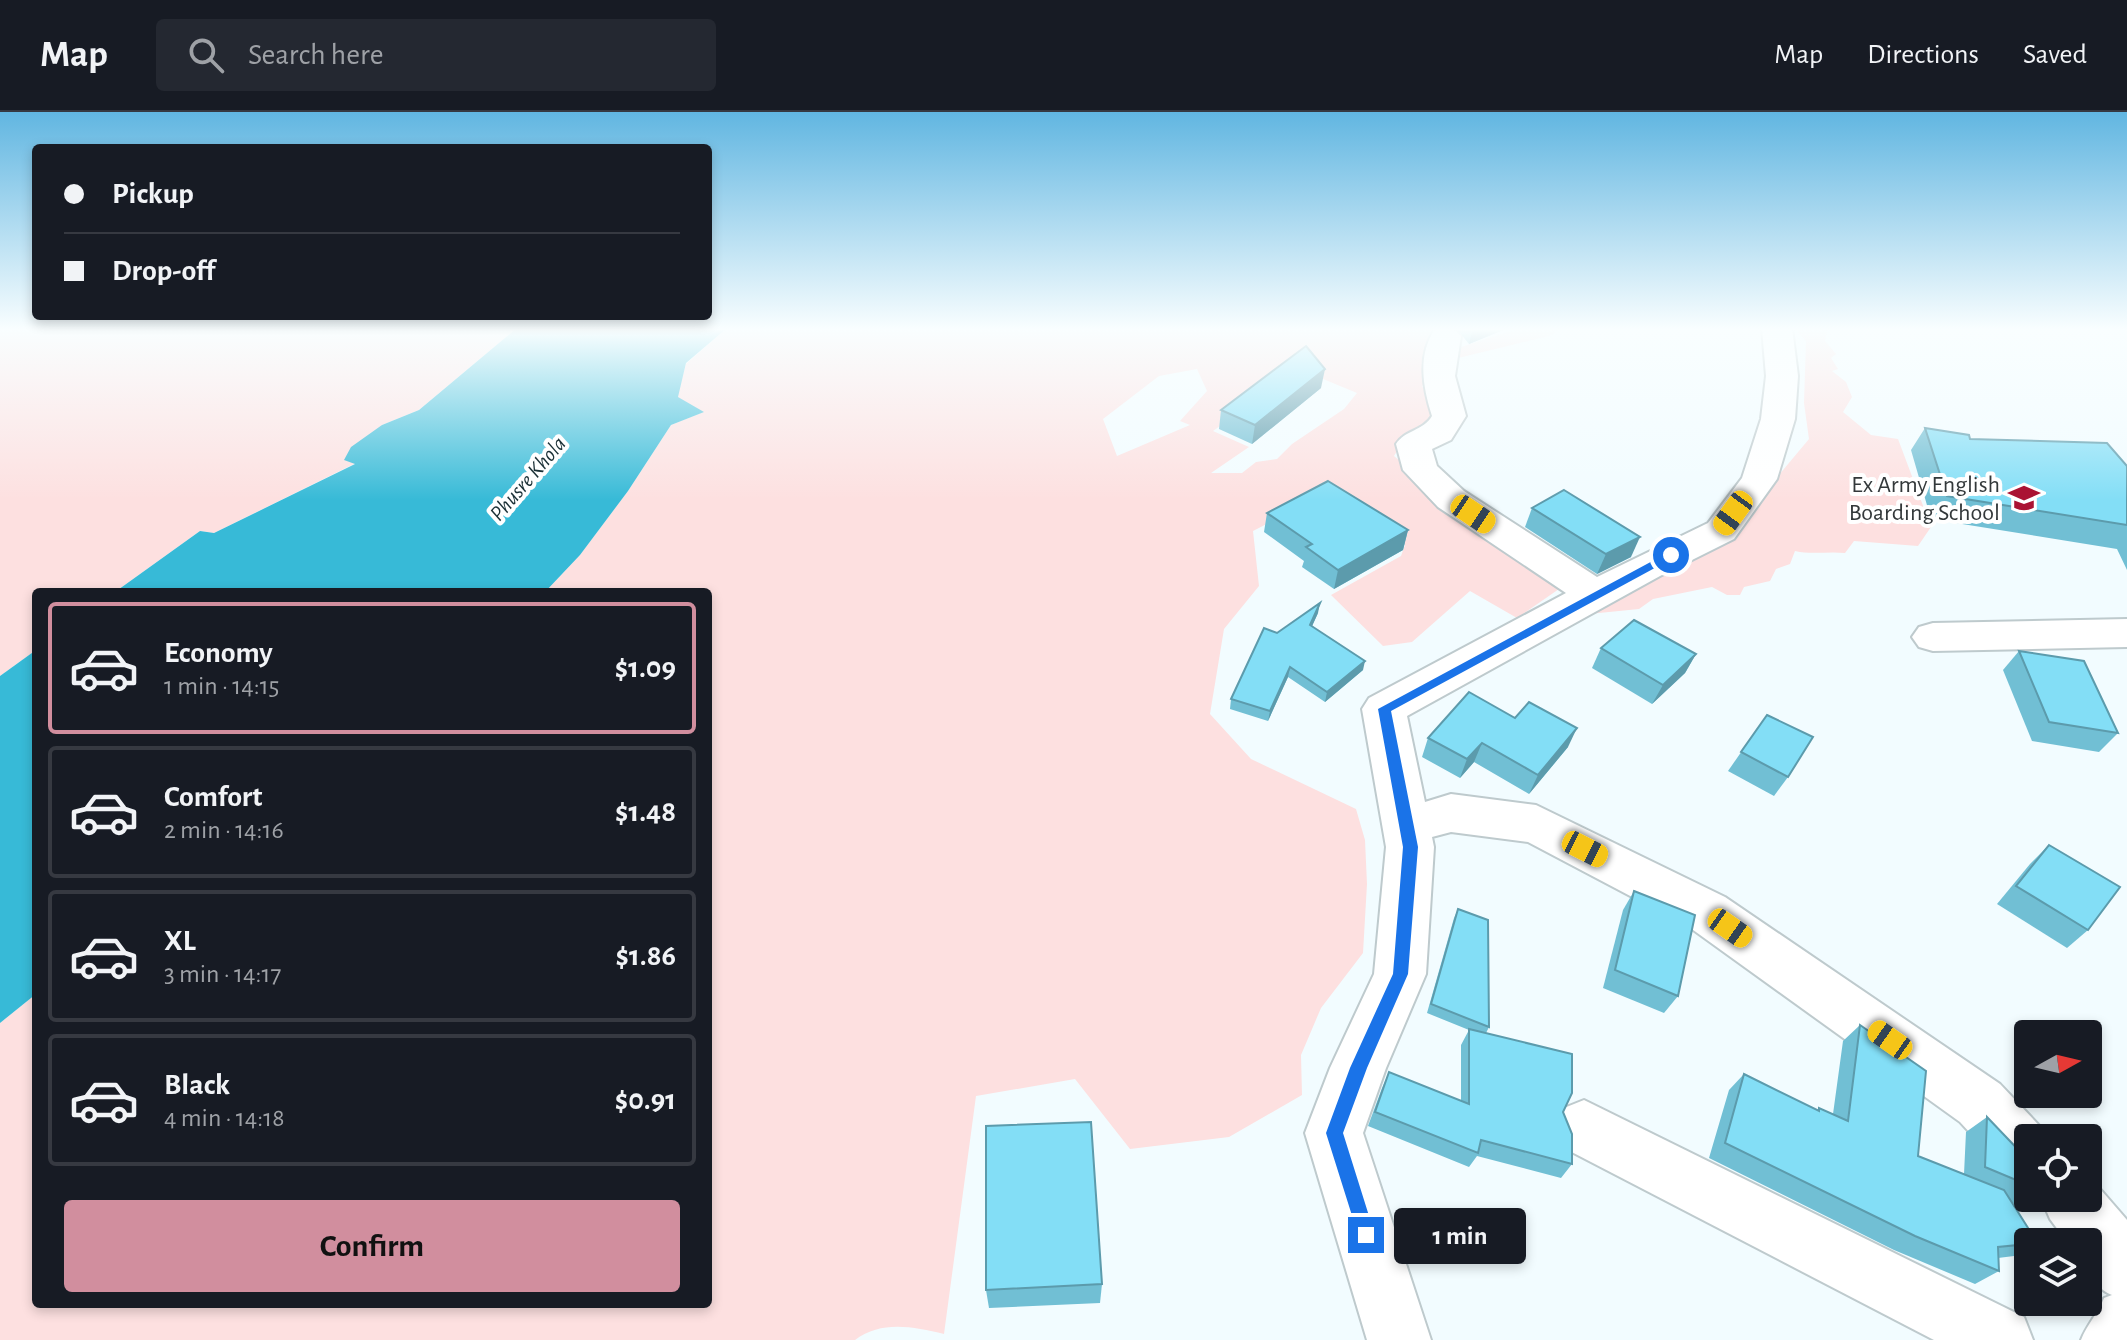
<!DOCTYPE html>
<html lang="en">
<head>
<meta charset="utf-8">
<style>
	:root { --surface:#171b24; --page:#242831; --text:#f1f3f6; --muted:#9ea1a6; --line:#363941; --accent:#d18e9e }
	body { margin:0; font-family:"Alegreya Sans",sans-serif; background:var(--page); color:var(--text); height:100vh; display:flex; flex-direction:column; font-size:30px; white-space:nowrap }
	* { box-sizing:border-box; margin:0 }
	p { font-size:26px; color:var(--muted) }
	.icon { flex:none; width:44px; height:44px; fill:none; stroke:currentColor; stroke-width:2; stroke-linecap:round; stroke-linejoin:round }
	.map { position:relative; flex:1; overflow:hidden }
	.sheet { position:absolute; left:32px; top:476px; width:680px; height:720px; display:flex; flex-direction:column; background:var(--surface); border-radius:8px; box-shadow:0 4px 12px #0003 }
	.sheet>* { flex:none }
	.guide { position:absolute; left:32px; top:32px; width:680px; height:176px; border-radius:8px; box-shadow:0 4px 12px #0003; display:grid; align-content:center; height:176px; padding:0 32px; background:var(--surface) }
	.needle { width:52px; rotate:82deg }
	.fabs { position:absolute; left:2014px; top:908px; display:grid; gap:16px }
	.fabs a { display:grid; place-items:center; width:88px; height:88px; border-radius:8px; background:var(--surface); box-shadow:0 4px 12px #0003; font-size:40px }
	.end { position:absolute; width:36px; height:36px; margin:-18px; border:10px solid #1a73e8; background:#fff; box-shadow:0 0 0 4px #fff }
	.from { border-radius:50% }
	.bubble { position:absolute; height:56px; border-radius:8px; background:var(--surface); box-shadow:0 4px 12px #0003; font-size:26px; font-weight:700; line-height:56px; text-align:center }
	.car { position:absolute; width:24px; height:48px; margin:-24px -12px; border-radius:10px; box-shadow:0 0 6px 2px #0007; background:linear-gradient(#f5c518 24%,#345 0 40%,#f5c518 0 76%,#345 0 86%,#f5c518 0) }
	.guide b { display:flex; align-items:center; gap:28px; height:76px; font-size:30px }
	.guide b+b { border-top:2px solid var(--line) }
	.guide i { width:20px; height:20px; background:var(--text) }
	ul { padding:14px 0 0; list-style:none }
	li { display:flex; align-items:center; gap:24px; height:132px; margin:0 16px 12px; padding:0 16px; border:4px solid var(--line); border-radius:8px }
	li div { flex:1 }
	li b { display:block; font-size:30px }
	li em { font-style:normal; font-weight:700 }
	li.selected { border-color:var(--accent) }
	li>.icon { width:72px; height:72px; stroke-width:1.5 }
	.button { display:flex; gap:16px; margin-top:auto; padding:16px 32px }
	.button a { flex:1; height:92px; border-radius:8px; background:var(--accent); color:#111; font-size:32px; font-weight:700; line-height:92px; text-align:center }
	header { display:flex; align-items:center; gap:48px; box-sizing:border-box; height:112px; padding:0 40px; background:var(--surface); border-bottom:2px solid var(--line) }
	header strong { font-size:38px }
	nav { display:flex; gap:44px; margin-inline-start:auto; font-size:28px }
	.search { width:560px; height:72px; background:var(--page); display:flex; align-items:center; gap:20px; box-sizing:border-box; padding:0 28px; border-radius:8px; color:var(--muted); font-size:30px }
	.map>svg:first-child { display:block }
	.green { fill:#fde0e0; fill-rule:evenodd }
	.water { fill:#37bad7 }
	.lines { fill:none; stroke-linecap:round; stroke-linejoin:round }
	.street-casing { stroke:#becacd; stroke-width:4 }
	.street { fill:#fff; fill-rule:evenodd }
	.wall { fill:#71bfd4 }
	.shaded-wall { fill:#5c9bac }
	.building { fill:#83def6; stroke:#5c9bac; stroke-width:2 }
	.route { fill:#1a73e8 }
	.labels { text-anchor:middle; stroke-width:8; stroke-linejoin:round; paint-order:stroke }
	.far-water-label { font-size:22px; font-style:italic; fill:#1b3036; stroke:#fff }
	.poi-label { font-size:24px; fill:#33383a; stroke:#fff; text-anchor:end }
</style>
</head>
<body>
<header>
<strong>Map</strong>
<div class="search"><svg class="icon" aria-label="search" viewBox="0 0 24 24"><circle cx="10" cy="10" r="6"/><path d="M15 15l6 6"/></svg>Search here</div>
<nav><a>Map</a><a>Directions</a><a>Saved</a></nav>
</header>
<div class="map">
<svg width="2127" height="1228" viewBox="0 0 2127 1228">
	<rect width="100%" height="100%" fill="#f2fcff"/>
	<!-- green -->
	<g class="green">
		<path d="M0 216H517L419 298 382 313 356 351 214 421 200 419 115 480H36V538L0 564Z"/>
		<path d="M727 216H1431L1440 223 1424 245 1432 266 1422 274 1440 305 1403 329 1394 344 1458 397 1549 462 1559 477 1517 506 1470 479 1412 530 1383 534 1331 483 1401 444 1405 433 1322 384 1253 419 1259 474 1224 517 1210 602 1251 647 1356 697 1365 728 1367 772 1363 841 1321 896 1301 943 1302 983 1229 1025 1130 1037 1075 967 976 984 944 1222C913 1215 882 1208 855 1228H0V911L36 882V1192H708V480H545L580 443 628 379 671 313 703 300 677 285 686 252ZM1197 257 1207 279 1180 309 1190 313 1117 344 1103 307 1159 264ZM1299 257 1357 281 1344 297 1292 332 1277 347 1256 350 1242 361H1211L1249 335 1213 319Z"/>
		<path d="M1520 216H1564L1549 224 1454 247 1458 236Z"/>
		<path d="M1794 216H1828L1825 229 1836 242 1831 246 1838 257 1832 259 1846 270 1852 285 1843 300 1871 323 1898 327 1931 415 1918 434 1854 429 1845 441C1828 439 1812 443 1795 439L1790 452 1776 457 1770 469 1744 475 1740 483H1727L1712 475 1653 487 1639 497 1579 503 1645 468 1696 448 1725 427 1809 327 1804 291 1806 229Z"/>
	</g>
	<!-- water -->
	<g class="water">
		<path d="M517 216H727L686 251 678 285 704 300 671 313 628 379 580 443 545 480H115L200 419 214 421 355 352 344 348 351 335 382 313 419 298Z"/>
		<path d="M36 538V882L0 911V564Z"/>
	</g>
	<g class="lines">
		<defs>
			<g id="street">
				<path d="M1452 216 1461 224 1455 264 1466 304 1451 328 1432 337 1437 354 1464 379 1597 465 1708 411 1742 366 1761 307 1766 264 1762 216H1792L1798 264 1795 307 1777 367 1734 427 1660 464 1407 604 1425 690 1451 682 1536 693 1725 785 2000 972 2051 1026H2028V1070L2007 1061 1960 1010 1689 815 1528 730 1451 720 1432 725 1434 735 1426 862 1386 956 1363 1021 1431 1228H1367L1305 1021 1330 956 1374 862 1386 735 1362 597 1369 586 1566 481 1438 395 1403 358 1396 332C1405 318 1423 319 1432 304 1423 276 1417 243 1435 217Z"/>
				<path d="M2127 507V535L1933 539 1919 535 1912 525 1919 515 1933 511Z"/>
				<path d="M1584 988 2024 1205 2033 1228H1934L1564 1036 1555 1016 1564 996Z"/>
				<path d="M2088 1063 2127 1108V1228H2081C2087 1212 2098 1202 2104 1186L2112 1183C2089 1174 2088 1151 2088 1130H2067L2050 1107 2041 1086H2088Z"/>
			</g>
		</defs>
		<!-- street casing -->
		<use href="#street" class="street-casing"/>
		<!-- street -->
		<use href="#street" class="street"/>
	</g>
	<!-- wall -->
	<g class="wall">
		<path d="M1456 216H1508L1469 232Z"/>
		<path d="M1321 276 1252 332 1219 317 1221 298Z"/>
		<path d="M1925 316 1970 327 2127 354V458L2117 437 1931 407 1911 338Z"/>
		<path d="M1532 396 1631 445 1597 462 1525 415Z"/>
		<path d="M1267 401 1408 418 1403 438 1334 477 1302 455 1304 449 1264 420Z"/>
		<path d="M1318 501 1312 514 1363 558 1325 590 1288 565 1268 609 1230 597 1231 587 1277 521Z"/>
		<path d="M1601 536 1696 542 1685 561 1652 592 1592 556Z"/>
		<path d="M2019 539 2118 621 2099 640 2032 629 2003 558Z"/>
		<path d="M1767 603 1788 665 1774 684 1728 659Z"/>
		<path d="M1428 626 1568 635 1529 682 1474 650 1460 666 1422 645Z"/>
		<path d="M2049 733 2088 818 2067 836 1997 792 2030 752Z"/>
		<path d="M1634 779 1678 884 1664 901 1603 876 1623 798Z"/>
		<path d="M1458 797 1489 915 1486 921 1563 1000 1572 1052 1561 1066 1477 1044 1469 1055 1368 1014 1382 976 1389 960 1461 989V933L1469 918 1427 901 1454 806Z"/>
		<path d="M1860 913 1918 1044 1964 1062 1966 1020 1987 1005 2028 1048V1086H2038L2024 1095 2012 1091 2028 1130V1136L2014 1144 1998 1146 1999 1159 1975 1172 1894 1138 1709 1046 1729 978 1744 962 1817 998 1819 996 1833 1002 1843 929Z"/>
		<path d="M1102 1172 1100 1191 989 1196 986 1178Z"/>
	</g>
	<!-- shaded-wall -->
	<g class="shaded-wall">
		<path d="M1473 216H1508L1469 232Z"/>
		<path d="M1325 257 1321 276 1252 332 1255 313Z"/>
		<path d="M1408 418 1403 438 1334 477 1338 458Z"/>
		<path d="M1640 425 1631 445 1597 462 1606 442Z"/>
		<path d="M1320 491 1318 501 1308 523 1310 513Z"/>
		<path d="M1696 542 1685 561 1652 592 1663 573Z"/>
		<path d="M1365 549 1363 558 1325 590 1327 580Z"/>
		<path d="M1290 555 1288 565 1268 609 1270 599Z"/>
		<path d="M1577 616 1568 635 1529 682 1538 663Z"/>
		<path d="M1482 631 1474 650 1460 666 1467 647Z"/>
	</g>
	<!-- building -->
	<g class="building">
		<path d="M1306 234 1325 257 1255 313 1221 298Z"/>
		<path d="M1925 316 1969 323 1970 327 2107 331 2127 354V413L1947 384Z"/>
		<path d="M1328 369 1408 418 1338 458 1306 435 1312 432 1267 401Z"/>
		<path d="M1564 378 1640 425 1606 442 1532 396Z"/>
		<path d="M1320 491 1310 513 1365 549 1327 580 1290 555 1270 599 1231 587 1264 516 1277 521Z"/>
		<path d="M1634 508 1696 542 1663 573 1601 536Z"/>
		<path d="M2019 539 2084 549 2118 621 2049 610Z"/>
		<path d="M1469 580 1515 606 1529 590 1577 616 1538 663 1482 631 1467 647 1428 626Z"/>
		<path d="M1767 603 1813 625 1788 665 1741 640Z"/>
		<path d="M2049 733 2120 775 2088 818 2016 774Z"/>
		<path d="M1634 779 1695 803 1678 884 1615 858Z"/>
		<path d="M1458 797 1488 808 1489 915 1431 892Z"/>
		<path d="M1860 913 1926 959 1918 1044 2004 1078 2037 1130H2028V1132L1998 1135 1999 1159 1915 1124 1725 1031 1744 962 1819 999V996L1848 1009Z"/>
		<path d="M1469 917 1572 942V981L1563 1000 1572 1022V1052L1481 1028 1478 1041 1375 1000 1389 960 1469 992Z"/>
		<path d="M1987 1005 2028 1048V1073L1985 1055Z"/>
		<path d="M1091 1010 1102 1172 986 1178V1014Z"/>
	</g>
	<!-- sky -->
	<linearGradient id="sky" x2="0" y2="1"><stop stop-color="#61b6e1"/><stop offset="0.56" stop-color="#f9feff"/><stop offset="1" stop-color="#f9feff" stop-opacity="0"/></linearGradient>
	<rect width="2127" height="388" fill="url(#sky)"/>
	<!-- route -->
	<path class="route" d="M1671 439 1677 443 1675 445 1391 599 1418 735 1408 862 1367 956 1343 1021 1375 1123 1372 1129 1366 1132 1360 1129 1326 1021 1350 956 1393 862 1403 735 1378 597Z"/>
	<!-- icons -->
	<defs>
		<symbol id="school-bare" viewBox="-9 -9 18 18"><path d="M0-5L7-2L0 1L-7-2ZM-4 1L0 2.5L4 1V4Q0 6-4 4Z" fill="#aa1333" stroke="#fff" stroke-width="2.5" paint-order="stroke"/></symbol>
	</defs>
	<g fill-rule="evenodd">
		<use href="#school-bare" x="2002" y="364" width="44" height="44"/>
	</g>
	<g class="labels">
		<!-- far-water labels -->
		<g class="far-water-label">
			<text transform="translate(527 366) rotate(-49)" y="8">Phusre Khola</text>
		</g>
		<!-- poi labels -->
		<g class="poi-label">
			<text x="2000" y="380">Ex Army English<tspan x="2000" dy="28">Boarding School</tspan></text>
		</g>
	</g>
</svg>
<div class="fabs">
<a><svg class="needle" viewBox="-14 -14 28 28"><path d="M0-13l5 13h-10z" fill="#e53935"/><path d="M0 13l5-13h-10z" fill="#9ea1a6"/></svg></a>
<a><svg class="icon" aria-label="locate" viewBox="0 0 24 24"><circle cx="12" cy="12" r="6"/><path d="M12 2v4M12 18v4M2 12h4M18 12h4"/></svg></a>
<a><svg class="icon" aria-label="layers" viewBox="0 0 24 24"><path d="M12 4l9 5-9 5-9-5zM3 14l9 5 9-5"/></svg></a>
</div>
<i class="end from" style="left:1671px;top:443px"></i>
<i class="end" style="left:1366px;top:1123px"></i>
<div class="bubble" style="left:1394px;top:1096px;width:132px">1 min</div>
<i class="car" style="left:1733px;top:401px;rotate:216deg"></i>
<i class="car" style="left:1473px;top:402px;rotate:124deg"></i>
<i class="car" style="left:1585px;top:737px;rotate:117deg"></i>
<i class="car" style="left:1730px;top:816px;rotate:125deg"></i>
<i class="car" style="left:1890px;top:928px;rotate:305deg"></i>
<div class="guide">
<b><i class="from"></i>Pickup</b>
<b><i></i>Drop-off</b>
</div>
<section class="sheet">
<ul>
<li class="selected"><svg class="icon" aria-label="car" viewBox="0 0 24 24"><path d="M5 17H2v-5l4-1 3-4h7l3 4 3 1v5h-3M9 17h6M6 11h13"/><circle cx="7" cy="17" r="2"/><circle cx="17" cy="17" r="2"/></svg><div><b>Economy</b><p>1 min · 14:15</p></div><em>$1.09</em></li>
<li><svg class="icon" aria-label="car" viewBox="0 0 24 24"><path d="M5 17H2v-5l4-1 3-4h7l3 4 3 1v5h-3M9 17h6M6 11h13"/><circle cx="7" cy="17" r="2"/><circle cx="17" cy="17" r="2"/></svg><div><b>Comfort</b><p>2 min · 14:16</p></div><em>$1.48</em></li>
<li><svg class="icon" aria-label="car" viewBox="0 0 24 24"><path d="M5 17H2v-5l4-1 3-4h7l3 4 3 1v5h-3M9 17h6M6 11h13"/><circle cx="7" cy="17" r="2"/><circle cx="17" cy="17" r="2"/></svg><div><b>XL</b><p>3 min · 14:17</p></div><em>$1.86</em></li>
<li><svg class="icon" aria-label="car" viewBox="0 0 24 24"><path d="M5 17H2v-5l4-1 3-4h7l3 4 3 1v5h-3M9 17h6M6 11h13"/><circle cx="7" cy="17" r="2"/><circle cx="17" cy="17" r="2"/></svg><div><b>Black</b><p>4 min · 14:18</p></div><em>$0.91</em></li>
</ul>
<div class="button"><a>Confirm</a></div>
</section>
</div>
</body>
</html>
